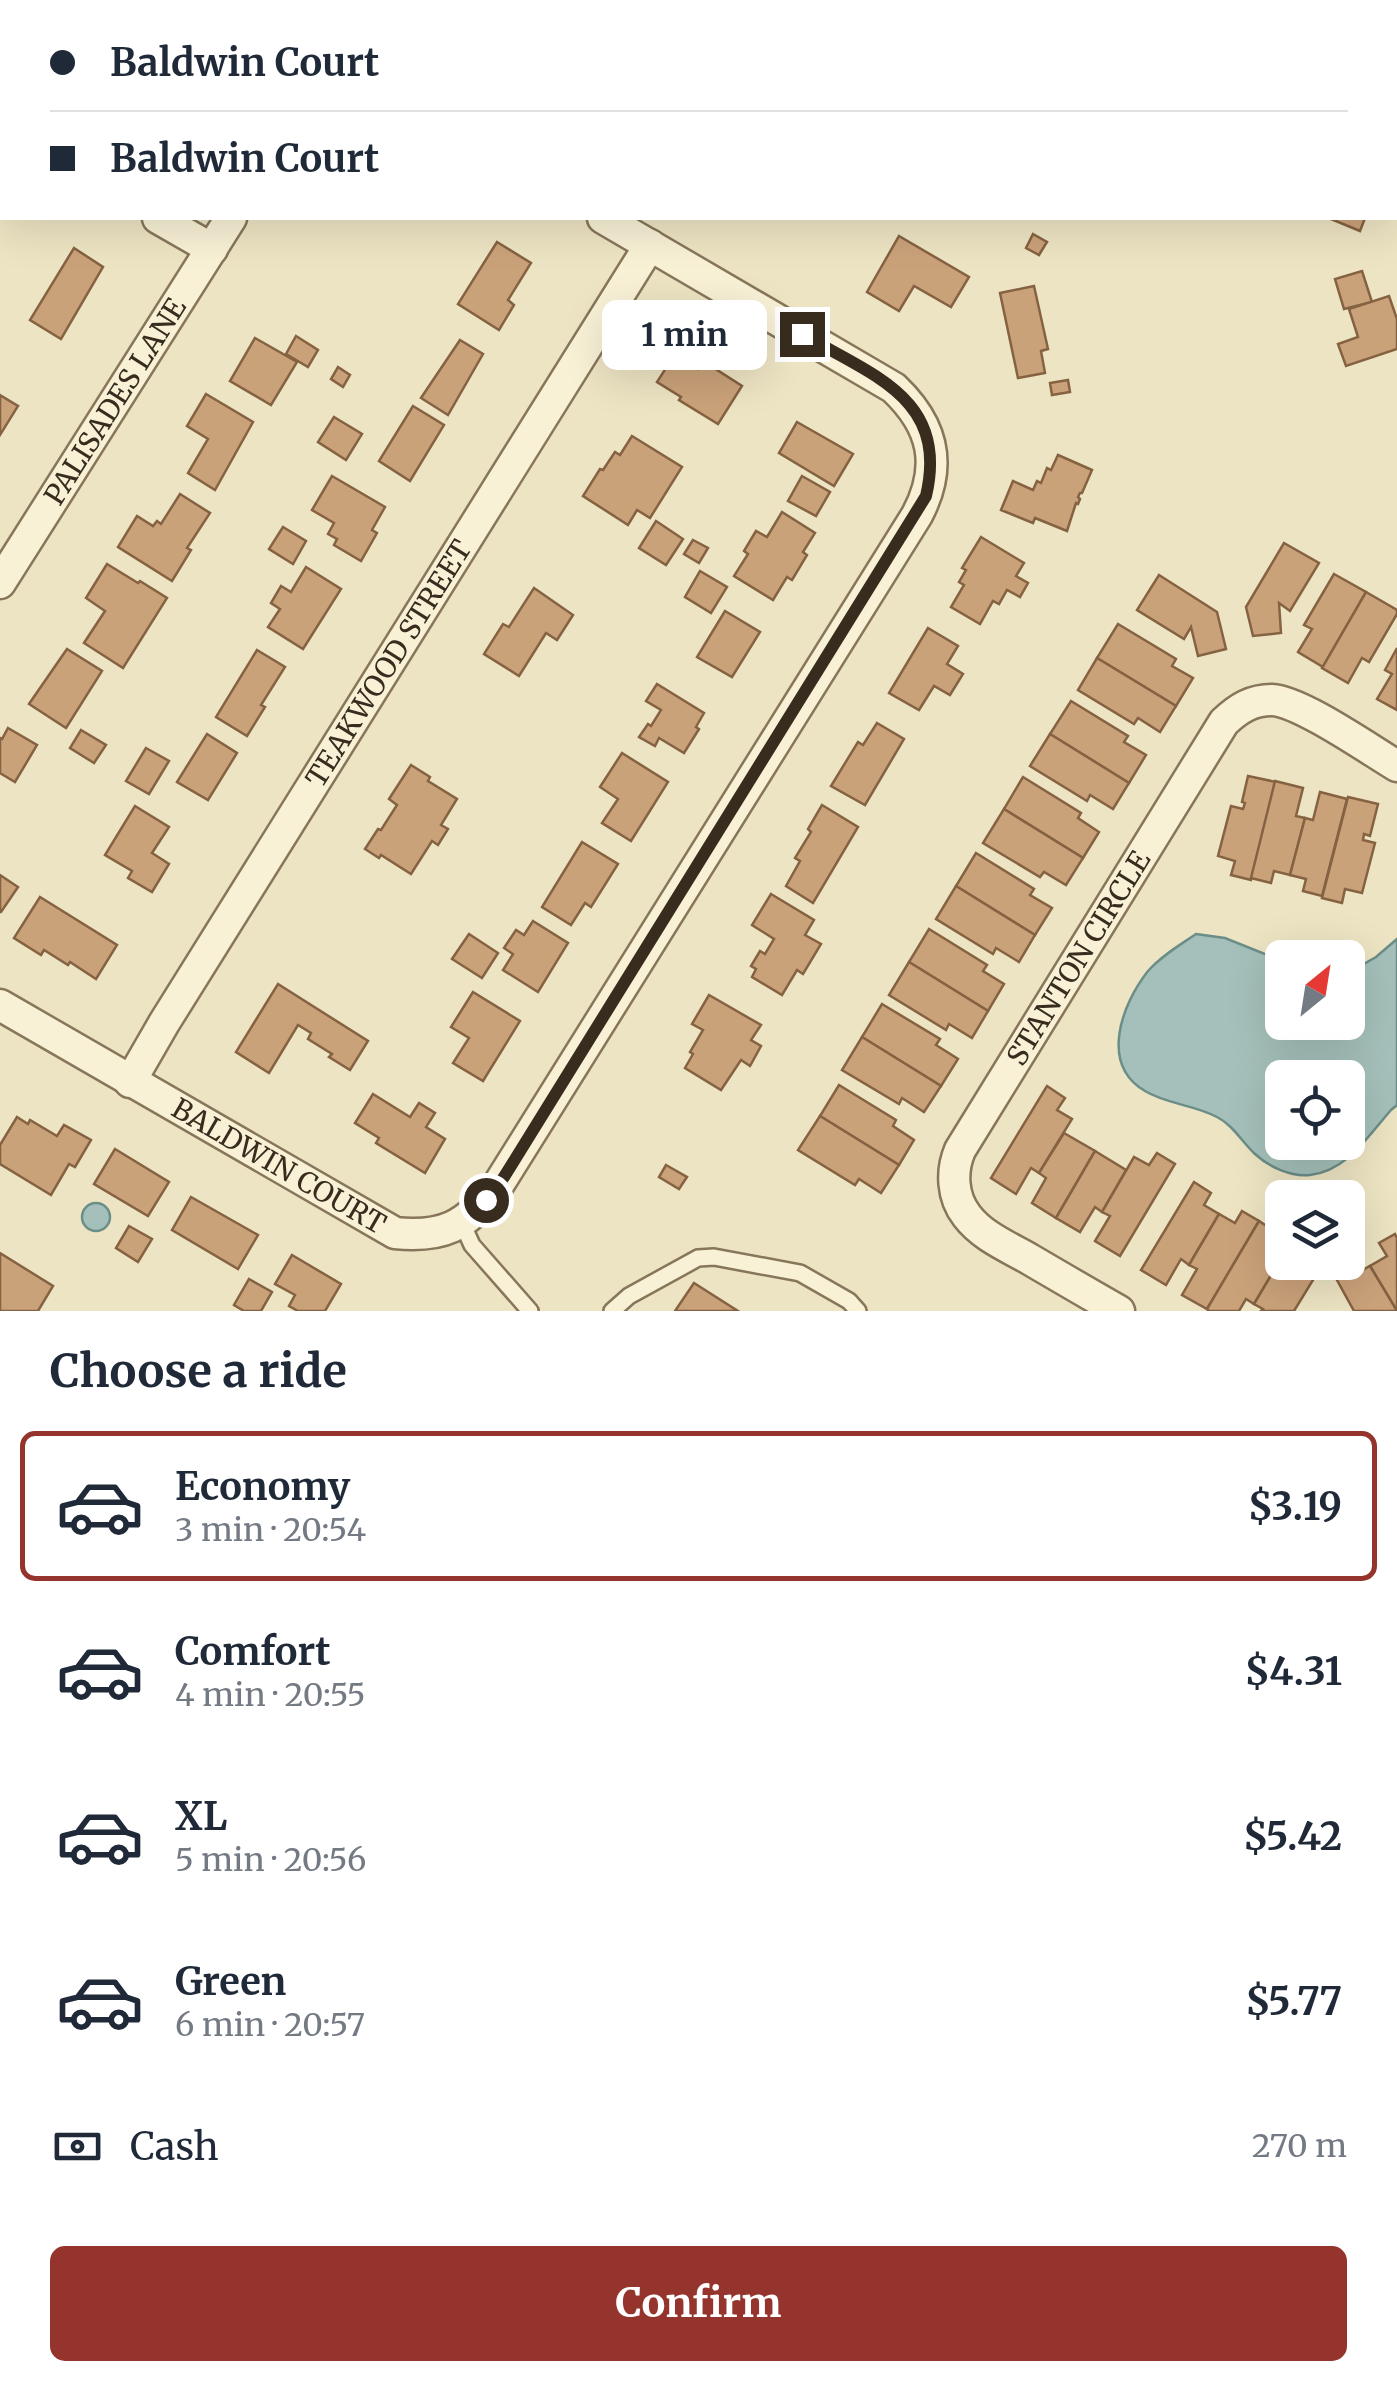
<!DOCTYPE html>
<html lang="en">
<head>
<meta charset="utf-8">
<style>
	:root { --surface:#fff; --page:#f6f6f7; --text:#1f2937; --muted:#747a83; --line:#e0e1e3; --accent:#94342c }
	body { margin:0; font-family:Merriweather,serif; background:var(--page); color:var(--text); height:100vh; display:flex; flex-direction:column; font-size:38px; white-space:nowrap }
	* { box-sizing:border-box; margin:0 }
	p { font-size:32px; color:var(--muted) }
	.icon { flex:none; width:55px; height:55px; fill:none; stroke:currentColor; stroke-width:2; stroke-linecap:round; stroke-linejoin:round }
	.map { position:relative; height:1311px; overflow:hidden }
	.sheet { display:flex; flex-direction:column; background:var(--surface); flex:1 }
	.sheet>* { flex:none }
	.top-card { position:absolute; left:0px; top:0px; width:1398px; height:220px; box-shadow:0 10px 40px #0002; display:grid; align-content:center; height:220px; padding:0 50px; background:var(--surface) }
	.needle { width:65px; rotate:30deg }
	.fabs { position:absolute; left:1265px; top:940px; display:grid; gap:20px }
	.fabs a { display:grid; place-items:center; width:100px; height:100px; border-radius:15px; background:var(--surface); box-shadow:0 10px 40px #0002; font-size:50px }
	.end { position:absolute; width:45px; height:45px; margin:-22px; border:12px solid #372c1e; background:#fff; box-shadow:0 0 0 5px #fff }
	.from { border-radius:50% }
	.bubble { position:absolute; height:70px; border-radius:15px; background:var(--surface); box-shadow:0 10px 40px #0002; font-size:32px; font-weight:700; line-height:70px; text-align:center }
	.top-card b { display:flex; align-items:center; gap:35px; height:95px; font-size:38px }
	.top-card b+b { border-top:2px solid var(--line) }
	.top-card i { width:25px; height:25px; background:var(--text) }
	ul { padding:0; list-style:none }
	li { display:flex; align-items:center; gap:30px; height:150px; margin:0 20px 15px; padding:0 30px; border:5px solid transparent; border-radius:15px }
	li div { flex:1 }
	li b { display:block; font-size:38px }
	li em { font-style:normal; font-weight:700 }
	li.current { border-color:var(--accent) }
	li>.icon { width:90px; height:90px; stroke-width:1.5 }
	h2 { padding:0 50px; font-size:45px; line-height:120px }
	.pay { display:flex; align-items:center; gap:25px; height:110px; padding:0 50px; font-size:38px }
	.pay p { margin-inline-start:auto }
	.action { display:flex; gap:20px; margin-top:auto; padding:20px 50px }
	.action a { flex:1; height:115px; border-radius:15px; background:var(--accent); color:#fff; font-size:40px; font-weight:700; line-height:115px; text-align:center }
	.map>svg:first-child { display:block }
	.water { fill:#a5c0ba; stroke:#6c8e88; stroke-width:2.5; fill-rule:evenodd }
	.building { fill:#caa27a; stroke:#856241; stroke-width:2.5 }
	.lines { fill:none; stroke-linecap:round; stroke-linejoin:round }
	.lane-casing { stroke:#87765a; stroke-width:20 }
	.street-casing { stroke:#87765a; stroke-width:35 }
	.lane { stroke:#f8f1d6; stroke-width:15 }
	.street { stroke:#f8f1d6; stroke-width:30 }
	.route { stroke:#372c1e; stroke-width:12 }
	.labels { text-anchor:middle; stroke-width:9; stroke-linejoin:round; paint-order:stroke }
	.street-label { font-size:28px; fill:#372c1e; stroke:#f4eed2 }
</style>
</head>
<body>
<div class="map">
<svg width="1397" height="1311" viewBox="0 0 1397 1311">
	<rect width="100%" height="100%" fill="#ede4c3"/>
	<!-- water -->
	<g class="water">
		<path d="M1196 934 1225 938 1282 961V1022H1348V973L1376 957 1397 939V1105L1391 1110C1368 1136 1347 1171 1310 1175 1291 1177 1269 1167 1255 1154 1242 1142 1233 1125 1217 1117 1195 1105 1166 1104 1145 1091 1099 1064 1122 1004 1148 971 1161 956 1180 945 1196 934ZM1282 1078H1348V1142H1282Z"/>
		<circle cx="96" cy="1217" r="14"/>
	</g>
	<!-- building -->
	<g class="building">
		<path d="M1332 218H1365L1360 231 1331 219Z"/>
		<path d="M1033 234 1047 242 1039 255 1026 248Z"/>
		<path d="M899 236 969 277 951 307 914 286 899 311 867 292Z"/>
		<path d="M497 242 531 263 508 300 514 305 499 330 458 304Z"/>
		<path d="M74 248 103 267 61 339 30 320Z"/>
		<path d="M1362 271 1372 302 1344 309 1335 279Z"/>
		<path d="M1034 286 1048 349 1041 351 1045 373 1018 378 1000 293Z"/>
		<path d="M1389 296 1397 319V349L1346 366 1338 344 1358 337 1349 309Z"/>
		<path d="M296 336 318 350 308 367 286 354Z"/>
		<path d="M255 338 297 362 271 405 230 381Z"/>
		<path d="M460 340 483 354 448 415 421 398Z"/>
		<path d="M675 354 698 369 703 361 742 386 718 424 679 400 681 397 657 382Z"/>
		<path d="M338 367 350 375 343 387 331 379Z"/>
		<path d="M1068 380 1070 392 1052 395 1050 383Z"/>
		<path d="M206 394 253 422 215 490 188 473 208 439 187 426Z"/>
		<path d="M0 395 18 406 0 435Z"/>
		<path d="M413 406 444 425 410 481 379 461Z"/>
		<path d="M334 417 362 434 346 460 318 442Z"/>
		<path d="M797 422 853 454 834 486 779 453Z"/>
		<path d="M632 436 682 467 650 518 637 510 628 525 583 496 600 469 603 470 615 452 620 455Z"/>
		<path d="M1058 455 1092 470 1082 493H1080L1078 497 1080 499 1078 504 1076 503 1067 531 1035 518 1033 523 1001 510 1013 481 1033 490 1037 481 1041 483 1047 468 1051 470Z"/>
		<path d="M332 476 385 507 372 530 377 533 361 561 334 545 337 539 328 534 334 523 312 510Z"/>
		<path d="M802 476 830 492 816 516 788 501Z"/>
		<path d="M180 494 210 513 187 548 191 550 172 581 118 547 137 516 153 526 157 521 161 524Z"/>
		<path d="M782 512 815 533 803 552 807 555 792 580 787 577 773 600 734 576 748 554 744 551 756 531 767 537Z"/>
		<path d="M656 521 683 539 666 565 639 548Z"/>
		<path d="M283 527 306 541 293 564 269 549Z"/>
		<path d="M981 537 1024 563 1016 576 1028 583 1020 597 1007 590 999 604 993 601 980 624 951 607 964 585 959 582 966 570 962 568Z"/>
		<path d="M693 540 708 548 699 563 684 554Z"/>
		<path d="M1284 543 1319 563 1290 611 1279 603 1281 633 1253 636 1246 607Z"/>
		<path d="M107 564 138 583 140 581 167 598 123 668 84 643 105 611 86 598Z"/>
		<path d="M306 567 341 589 303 649 268 627 280 609 271 603 281 586 291 592Z"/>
		<path d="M700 571 727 587 711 613 685 597Z"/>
		<path d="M1334 574 1366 592 1323 667 1298 652 1312 629 1304 625Z"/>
		<path d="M1159 575 1217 612 1226 649 1198 656 1191 627 1184 639 1137 610Z"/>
		<path d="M534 588 573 615 557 640 546 633 519 676 484 654 503 624 509 627Z"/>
		<path d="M1366 592 1397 610V614L1369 662 1362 658 1348 683 1322 668Z"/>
		<path d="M725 611 760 632 732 677 697 657Z"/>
		<path d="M1118 624 1176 659 1172 666 1193 678 1176 706 1097 658Z"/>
		<path d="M928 628 958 646 947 664 963 674 950 695 934 686 919 710 889 693Z"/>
		<path d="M1397 648V710L1377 699 1392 674 1385 670Z"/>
		<path d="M67 649 102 671 66 728 29 704Z"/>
		<path d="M257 650 285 667 261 705 265 707 247 736 216 717Z"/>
		<path d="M1097 658 1176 706 1160 732 1138 718 1134 724 1078 690Z"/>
		<path d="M657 684 704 713 696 727 699 729 684 753 659 738 655 746 639 737 648 724 651 726 661 710 646 701Z"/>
		<path d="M1071 701 1128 736 1124 742 1146 755 1129 783 1050 734Z"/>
		<path d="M877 723 904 739 865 805 831 786 858 742 863 745Z"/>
		<path d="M8 728 37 745 15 782 0 773V738L2 739Z"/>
		<path d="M81 730 106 745 94 763 70 748Z"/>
		<path d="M207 734 237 753 208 800 177 782Z"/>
		<path d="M1050 734 1129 783 1113 809 1090 795 1087 801 1030 766Z"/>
		<path d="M146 748 169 761 149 794 126 781Z"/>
		<path d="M622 753 668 782 631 841 602 823 618 799 600 787Z"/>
		<path d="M411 765 430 777 428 781 457 799 441 825 448 829 438 845 432 841 411 874 381 855 379 858 365 849 378 829 381 830 397 805 389 799Z"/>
		<path d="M1248 776 1276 782 1251 880 1231 875 1235 861 1218 856 1231 806 1243 809 1245 803 1242 802Z"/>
		<path d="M1023 777 1081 813 1078 818 1099 832 1083 858 1004 809Z"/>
		<path d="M1275 781 1303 788 1296 816 1305 818 1290 875 1274 871 1271 883 1251 878Z"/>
		<path d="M1320 792 1347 799 1322 896 1303 891 1306 879 1290 875 1305 818 1313 820Z"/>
		<path d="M1348 797 1378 804 1370 836 1364 834 1363 840 1375 843 1362 893 1345 889 1342 903 1322 898Z"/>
		<path d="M822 805 858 827 813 903 786 886 800 861 795 858 811 832 808 829Z"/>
		<path d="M135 806 169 827 152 853 169 864 152 892 128 878 132 871 105 855Z"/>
		<path d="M1004 809 1083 858 1066 885 1044 872 1040 877 983 843Z"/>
		<path d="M582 842 618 864 591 907 585 903 571 925 542 907Z"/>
		<path d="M976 853 1034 889 1030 895 1052 908 1035 935 956 886Z"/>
		<path d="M0 875 18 887 1 912H0Z"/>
		<path d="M956 886 1035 935 1019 962 996 948 993 954 936 919Z"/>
		<path d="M771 894 814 920 805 935 821 944 803 974 797 970 782 995 752 977 756 969 751 966 760 951 765 954 774 939 752 925Z"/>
		<path d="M40 897 117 945 96 979 70 962 68 965 44 950 41 955 14 938Z"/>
		<path d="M533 921 568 943 538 992 503 970 513 954 504 948 516 930 524 935Z"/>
		<path d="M929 929 987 965 983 971 1004 984 988 1011 909 962Z"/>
		<path d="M469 934 498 953 482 978 452 959Z"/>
		<path d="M909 962 988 1011 972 1038 949 1024 946 1030 889 995Z"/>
		<path d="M278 984 368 1041 350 1070 329 1057 332 1054 308 1039 311 1033 298 1025 269 1073 236 1052Z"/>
		<path d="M473 992 520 1021 483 1081 453 1063 469 1038 451 1027Z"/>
		<path d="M709 995 761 1025 751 1040 761 1046 750 1066 741 1060 721 1090 685 1068 693 1054 690 1052 703 1030 692 1024Z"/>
		<path d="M882 1004 940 1039 936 1045 958 1059 941 1086 862 1037Z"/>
		<path d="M862 1037 941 1086 924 1112 902 1098 899 1104 842 1070Z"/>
		<path d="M839 1085 896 1120 893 1126 914 1140 899 1165 820 1116Z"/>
		<path d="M1047 1086 1065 1098 1057 1110 1072 1119 1039 1173 1031 1168 1016 1194 991 1178Z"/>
		<path d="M373 1094 410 1117 419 1103 435 1113 426 1127 445 1139 425 1173 376 1143 379 1138 355 1123Z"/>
		<path d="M820 1116 899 1165 881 1193 859 1179 855 1185 798 1150Z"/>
		<path d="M17 1117 28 1124 30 1120 57 1136 64 1125 91 1140 75 1167 69 1164 51 1195 0 1164V1145Z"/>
		<path d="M1064 1133 1095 1151 1056 1218 1032 1203 1046 1178 1039 1173Z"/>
		<path d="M115 1149 169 1182 148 1216 94 1184Z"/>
		<path d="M1095 1151 1126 1170 1102 1212 1095 1207 1080 1232 1056 1218Z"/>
		<path d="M1157 1153 1175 1164 1120 1256 1095 1241 1110 1216 1102 1212 1134 1157 1149 1165Z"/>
		<path d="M666 1165 687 1177 679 1189 659 1177Z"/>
		<path d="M1194 1182 1211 1193 1204 1205 1219 1214 1189 1265 1181 1259 1166 1285 1141 1270Z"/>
		<path d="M191 1197 258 1235 238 1269 172 1230Z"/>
		<path d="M1242 1211 1259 1221 1207 1309 1182 1295 1197 1269 1189 1265 1219 1214 1235 1223Z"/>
		<path d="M1259 1221 1276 1232 1269 1244 1282 1252V1257L1254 1304 1246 1299 1239 1311H1209L1207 1309Z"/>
		<path d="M129 1226 152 1239 138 1262 116 1248Z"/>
		<path d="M1395 1234 1397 1238V1311L1370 1266 1387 1256 1379 1243Z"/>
		<path d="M0 1253 53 1286 38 1311H0Z"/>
		<path d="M292 1255 341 1284 325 1311H298L289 1306 295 1295 275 1284Z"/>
		<path d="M1282 1257V1262H1324L1294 1311H1261L1263 1309 1254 1304Z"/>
		<path d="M1350 1260 1357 1273 1370 1266 1397 1311H1354L1332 1271Z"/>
		<path d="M249 1279 272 1292 261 1311H244L234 1305Z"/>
		<path d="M694 1283 738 1311H675Z"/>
	</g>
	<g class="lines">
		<defs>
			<g id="lane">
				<path d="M462 1223 472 1245 530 1311"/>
				<path d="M612 1311 629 1296 698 1258 714 1257 800 1273 849 1301 858 1311"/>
			</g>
			<g id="street">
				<path d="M923 0 927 2"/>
				<path d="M362 2 363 0"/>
				<path d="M1198 2 1200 0"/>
				<path d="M0 125 2 127"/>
				<path d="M158 218 212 249"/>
				<path id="s1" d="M0 583 231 218"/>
				<path id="s2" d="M0 1005 395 1233C443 1238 465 1226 495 1190L917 515C943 466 934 426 894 388L603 218"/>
				<path id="s3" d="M130 1082 164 1023 650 245"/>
				<path id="s4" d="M1119 1311C1089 1294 1060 1277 1031 1260 1009 1247 983 1237 967 1216 952 1197 951 1171 960 1150L1224 722C1239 708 1252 700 1272 700 1300 701 1370 750 1397 766"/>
			</g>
		</defs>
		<!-- lane casing -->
		<use href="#lane" class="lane-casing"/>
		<!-- street casing -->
		<use href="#street" class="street-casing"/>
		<!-- lane -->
		<use href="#lane" class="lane"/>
		<!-- street -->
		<use href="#street" class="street"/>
	</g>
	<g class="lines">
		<!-- route -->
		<path class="route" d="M486 1200 504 1177 926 496C949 398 873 376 802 334"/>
	</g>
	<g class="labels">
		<!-- street labels -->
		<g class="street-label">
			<text dy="10" stroke="none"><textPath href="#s1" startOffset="215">PALISADES LANE</textPath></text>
			<text dy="10" stroke="none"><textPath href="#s3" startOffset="492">TEAKWOOD STREET</textPath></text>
			<text dy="10" stroke="none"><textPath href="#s4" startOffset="475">STANTON CIRCLE</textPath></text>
			<text dy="10" stroke="none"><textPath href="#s2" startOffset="322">BALDWIN COURT</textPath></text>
		</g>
	</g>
</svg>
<div class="fabs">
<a><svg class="needle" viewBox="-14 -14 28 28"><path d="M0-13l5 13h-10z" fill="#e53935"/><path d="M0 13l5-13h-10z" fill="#747a83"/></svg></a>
<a><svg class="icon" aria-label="locate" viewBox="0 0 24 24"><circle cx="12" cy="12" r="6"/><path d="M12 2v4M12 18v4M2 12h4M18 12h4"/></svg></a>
<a><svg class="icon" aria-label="layers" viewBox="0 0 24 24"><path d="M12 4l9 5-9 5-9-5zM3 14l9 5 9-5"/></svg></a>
</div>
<i class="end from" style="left:486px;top:1200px"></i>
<i class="end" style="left:802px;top:334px"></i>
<div class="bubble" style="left:602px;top:300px;width:165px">1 min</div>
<div class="top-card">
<b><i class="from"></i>Baldwin Court</b>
<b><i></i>Baldwin Court</b>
</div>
</div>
<section class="sheet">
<h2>Choose a ride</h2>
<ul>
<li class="current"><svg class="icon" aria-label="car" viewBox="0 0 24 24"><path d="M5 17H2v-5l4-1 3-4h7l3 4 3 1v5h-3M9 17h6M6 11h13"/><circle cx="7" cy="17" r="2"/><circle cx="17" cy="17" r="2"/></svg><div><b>Economy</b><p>3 min · 20:54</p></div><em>$3.19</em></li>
<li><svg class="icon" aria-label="car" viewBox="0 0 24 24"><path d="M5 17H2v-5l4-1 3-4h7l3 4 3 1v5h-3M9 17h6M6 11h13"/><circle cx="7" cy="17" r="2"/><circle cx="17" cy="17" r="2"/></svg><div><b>Comfort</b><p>4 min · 20:55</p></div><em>$4.31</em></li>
<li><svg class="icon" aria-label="car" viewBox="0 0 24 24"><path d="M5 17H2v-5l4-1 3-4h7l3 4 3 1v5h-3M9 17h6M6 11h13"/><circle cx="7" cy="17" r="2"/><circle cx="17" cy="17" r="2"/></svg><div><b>XL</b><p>5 min · 20:56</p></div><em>$5.42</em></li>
<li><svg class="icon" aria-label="car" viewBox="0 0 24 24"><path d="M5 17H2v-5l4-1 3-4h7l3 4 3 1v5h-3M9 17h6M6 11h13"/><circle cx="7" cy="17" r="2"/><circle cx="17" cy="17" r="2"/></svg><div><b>Green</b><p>6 min · 20:57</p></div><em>$5.77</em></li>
</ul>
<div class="pay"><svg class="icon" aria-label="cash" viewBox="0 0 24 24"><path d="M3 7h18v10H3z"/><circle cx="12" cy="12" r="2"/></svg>Cash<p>270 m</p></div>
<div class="action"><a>Confirm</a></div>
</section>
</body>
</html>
